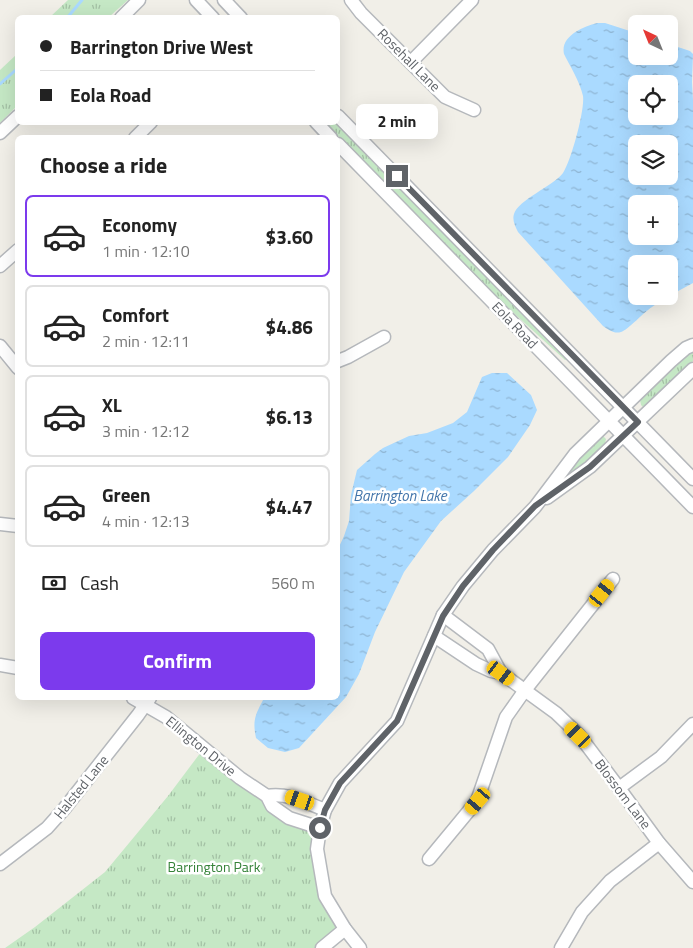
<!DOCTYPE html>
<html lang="en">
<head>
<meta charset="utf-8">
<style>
	:root { --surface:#fff; --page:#f6f6f6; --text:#222; --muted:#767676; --line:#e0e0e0; --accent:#7c3aed }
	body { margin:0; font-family:"Titillium Web",sans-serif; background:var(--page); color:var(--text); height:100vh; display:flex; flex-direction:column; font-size:19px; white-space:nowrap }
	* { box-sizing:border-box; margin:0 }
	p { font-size:16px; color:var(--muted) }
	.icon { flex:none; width:28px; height:28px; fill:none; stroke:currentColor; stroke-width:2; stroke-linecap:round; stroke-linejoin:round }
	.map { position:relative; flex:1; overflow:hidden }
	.details { position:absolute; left:15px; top:135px; width:325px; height:565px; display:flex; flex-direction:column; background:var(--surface); border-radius:8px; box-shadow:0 5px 20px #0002 }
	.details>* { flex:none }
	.hud { position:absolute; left:15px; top:15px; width:325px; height:110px; border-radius:8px; box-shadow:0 5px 20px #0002; display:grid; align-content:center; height:110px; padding:0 25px; background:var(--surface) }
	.needle { width:32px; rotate:317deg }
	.tools { position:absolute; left:628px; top:15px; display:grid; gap:10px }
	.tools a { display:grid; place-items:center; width:50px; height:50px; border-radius:8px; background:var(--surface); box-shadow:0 5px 20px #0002; font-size:25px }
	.end { position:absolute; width:22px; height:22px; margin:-11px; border:6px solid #5f6368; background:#fff; box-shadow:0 0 0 2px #fff }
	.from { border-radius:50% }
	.bubble { position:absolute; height:35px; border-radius:8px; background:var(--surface); box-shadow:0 5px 20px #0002; font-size:16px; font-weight:700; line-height:35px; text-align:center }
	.car { position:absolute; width:15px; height:30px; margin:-15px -8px; border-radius:6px; box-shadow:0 0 4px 1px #0007; background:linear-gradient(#f5c518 24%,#345 0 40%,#f5c518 0 76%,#345 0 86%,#f5c518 0) }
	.hud b { display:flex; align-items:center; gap:18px; height:48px; font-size:19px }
	.hud b+b { border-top:1px solid var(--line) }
	.hud i { width:12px; height:12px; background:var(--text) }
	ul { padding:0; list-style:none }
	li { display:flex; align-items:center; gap:15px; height:82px; margin:0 10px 8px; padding:0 15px; border:2px solid var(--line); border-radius:8px }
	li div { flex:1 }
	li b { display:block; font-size:19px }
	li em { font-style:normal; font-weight:700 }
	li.selected { border-color:var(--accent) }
	li>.icon { width:45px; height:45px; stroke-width:1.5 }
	h2 { padding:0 25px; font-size:22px; line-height:60px }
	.pay { display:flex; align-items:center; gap:12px; height:55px; padding:0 25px; font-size:19px }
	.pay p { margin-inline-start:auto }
	.button { display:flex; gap:10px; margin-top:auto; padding:10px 25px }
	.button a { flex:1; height:58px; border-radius:8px; background:var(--accent); color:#fff; font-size:20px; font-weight:700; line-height:58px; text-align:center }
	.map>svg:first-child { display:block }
	.grass { fill:url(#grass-tufts) }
	.water { fill:url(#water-ripples); fill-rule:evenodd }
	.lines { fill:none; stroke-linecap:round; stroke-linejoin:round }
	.stream { stroke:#aadaff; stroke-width:3 }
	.minor-casing { stroke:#b5b8bc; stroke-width:15 }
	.minor { stroke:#fff; stroke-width:12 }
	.route { stroke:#5f6368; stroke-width:6 }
	.labels { text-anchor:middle; stroke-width:5; stroke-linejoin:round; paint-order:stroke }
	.street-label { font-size:14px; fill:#5f6368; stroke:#fff }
	.park-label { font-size:14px; fill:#348238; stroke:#fff }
	.water-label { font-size:15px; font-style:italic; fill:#4174aa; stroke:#fff }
</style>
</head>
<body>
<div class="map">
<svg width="693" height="948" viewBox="0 0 693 948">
	<defs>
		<pattern id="grass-tufts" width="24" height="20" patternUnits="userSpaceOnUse" patternTransform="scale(1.25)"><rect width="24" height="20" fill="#c5e8c5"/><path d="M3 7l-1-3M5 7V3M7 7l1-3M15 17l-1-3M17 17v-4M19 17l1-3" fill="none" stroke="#a3c0a4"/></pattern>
		<pattern id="water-ripples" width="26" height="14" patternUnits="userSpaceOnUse" patternTransform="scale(1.25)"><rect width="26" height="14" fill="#aadaff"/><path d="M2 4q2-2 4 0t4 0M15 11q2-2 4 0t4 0" fill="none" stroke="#8eb4d2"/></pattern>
	</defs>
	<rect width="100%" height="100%" fill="#f1efe8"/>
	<!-- grass -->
	<g class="grass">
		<path d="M68 0H128L109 17H50Z"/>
		<path d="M17 54V106L0 123V70Z"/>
		<path d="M325 123H335L567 359 565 360 492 293Z"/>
		<path d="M693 351V361L650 404 643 407 641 405 640 400 678 362Z"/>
		<path d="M602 435 606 439C605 453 572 473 560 482L577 456Z"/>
		<path d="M201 752 231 779 259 797 275 814 305 826 313 834 338 922 336 934 318 948H5L35 927 105 872 168 796Z"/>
	</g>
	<!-- water -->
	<g class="water">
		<path d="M597 23H605L636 33V56H669V44L690 51 693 54 692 82 693 100V283L669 296V264H636V296H669C663 300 657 303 652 307 644 312 628 330 621 332 614 334 609 330 603 326L518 232C515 226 512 220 514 214 518 200 553 186 563 173 571 161 585 110 583 96 580 82 570 66 564 54 560 36 583 27 597 23ZM636 84H669V116H636ZM636 144H669V176H636ZM636 204H669V236H636Z"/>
		<path d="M492 373H507L531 395 537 410 530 425 508 457 474 491 441 521 404 572 375 632 359 674 346 697 299 748 285 752 268 748 256 738C252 719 256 714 264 698H338V549L344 536 349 521 351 495 357 470 375 454 383 448 409 436 427 433 453 423 467 412 482 377Z"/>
	</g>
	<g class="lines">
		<!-- stream -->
		<g class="stream">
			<path d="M67 18 82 0"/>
			<path d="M0 84 18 68"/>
		</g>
		<defs>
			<g id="minor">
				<path d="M196 0 213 18"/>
				<path d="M224 0 241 18"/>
				<path d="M351 0 361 13 445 97 474 110"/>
				<path d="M121 18 139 0"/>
				<path d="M411 62 472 0"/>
				<path d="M338 116 693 479"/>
				<path d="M316 122 331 138"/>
				<path d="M0 133 18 116"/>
				<path d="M135 138 151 122"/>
				<path d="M338 144 693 507"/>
				<path d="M0 266 18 250"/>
				<path d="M0 346 18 368"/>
				<path d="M338 361 348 357 384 337"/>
				<path d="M547 498 590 467 693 369"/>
				<path d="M0 524 18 526"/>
				<path d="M443 615 488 649 501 673 556 713 579 735 619 788 659 843 693 882"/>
				<path d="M434 636 476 664 491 671 501 673"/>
				<path d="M0 665 18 668"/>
				<path d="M133 698 166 717 240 778 267 796 272 806 289 818 320 828"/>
				<path d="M619 788 661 757 693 724"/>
				<path d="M267 796C287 792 307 803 325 810"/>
				<path d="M429 859 477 801 506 717 525 690 613 579"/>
				<path d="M0 864 47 828 64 809 138 715 150 698"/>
				<path d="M322 948 345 929"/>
				<path d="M360 948 345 929 325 896 317 849 320 828 325 810 340 783 397 721 443 615 463 586 493 550 535 507 575 454 671 361 686 348 693 345"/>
				<path d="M561 948 582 912 610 881 659 843"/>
			</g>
		</defs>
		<!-- minor casing -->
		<use href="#minor" class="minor-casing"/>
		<!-- minor -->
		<use href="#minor" class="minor"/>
	</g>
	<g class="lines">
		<!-- route -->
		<path class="route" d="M320 828 325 810 340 783 397 721 443 616 463 586 493 550 535 506 590 467 638 422 397 176"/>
	</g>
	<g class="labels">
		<!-- street labels -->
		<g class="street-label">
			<text transform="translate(409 60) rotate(45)" y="5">Rosehall Lane</text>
			<text transform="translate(515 325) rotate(46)" y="5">Eola Road</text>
			<text transform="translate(201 746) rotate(39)" y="5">Ellington Drive</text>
			<text transform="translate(81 787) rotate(-51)" y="5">Halsted Lane</text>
			<text transform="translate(623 794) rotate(53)" y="5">Blossom Lane</text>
		</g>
		<!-- park labels -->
		<g class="park-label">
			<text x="214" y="872">Barrington Park</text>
		</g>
		<!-- water labels -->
		<g class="water-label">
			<text x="400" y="501">Barrington Lake</text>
		</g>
	</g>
</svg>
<div class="tools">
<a><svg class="needle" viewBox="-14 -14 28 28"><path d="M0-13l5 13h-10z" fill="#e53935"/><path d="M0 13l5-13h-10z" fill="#767676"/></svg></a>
<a><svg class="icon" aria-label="locate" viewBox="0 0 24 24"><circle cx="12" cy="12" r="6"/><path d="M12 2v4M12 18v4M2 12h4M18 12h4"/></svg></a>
<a><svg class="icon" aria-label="layers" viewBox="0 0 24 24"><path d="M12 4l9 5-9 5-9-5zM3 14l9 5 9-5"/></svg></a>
<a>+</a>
<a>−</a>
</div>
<i class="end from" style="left:320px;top:828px"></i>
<i class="end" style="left:397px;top:176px"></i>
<div class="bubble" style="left:356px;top:104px;width:82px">2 min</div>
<i class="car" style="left:602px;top:593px;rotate:39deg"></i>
<i class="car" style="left:501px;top:673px;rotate:126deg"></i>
<i class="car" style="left:578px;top:735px;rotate:314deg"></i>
<i class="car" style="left:300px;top:800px;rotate:289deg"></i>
<i class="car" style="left:478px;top:801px;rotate:220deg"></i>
<div class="hud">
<b><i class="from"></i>Barrington Drive West</b>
<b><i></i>Eola Road</b>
</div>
<section class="details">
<h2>Choose a ride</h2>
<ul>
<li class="selected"><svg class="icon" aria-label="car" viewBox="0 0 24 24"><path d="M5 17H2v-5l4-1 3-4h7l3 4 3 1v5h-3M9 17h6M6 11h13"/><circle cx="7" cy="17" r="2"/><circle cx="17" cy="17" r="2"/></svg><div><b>Economy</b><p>1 min · 12:10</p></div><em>$3.60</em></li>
<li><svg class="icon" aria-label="car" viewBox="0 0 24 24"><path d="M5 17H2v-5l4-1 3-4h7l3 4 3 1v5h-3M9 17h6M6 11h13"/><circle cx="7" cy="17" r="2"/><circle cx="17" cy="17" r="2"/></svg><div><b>Comfort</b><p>2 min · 12:11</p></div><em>$4.86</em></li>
<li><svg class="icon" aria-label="car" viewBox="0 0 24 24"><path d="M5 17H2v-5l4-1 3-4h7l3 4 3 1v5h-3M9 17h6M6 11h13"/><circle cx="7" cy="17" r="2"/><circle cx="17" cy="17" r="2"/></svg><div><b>XL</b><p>3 min · 12:12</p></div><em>$6.13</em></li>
<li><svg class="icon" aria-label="car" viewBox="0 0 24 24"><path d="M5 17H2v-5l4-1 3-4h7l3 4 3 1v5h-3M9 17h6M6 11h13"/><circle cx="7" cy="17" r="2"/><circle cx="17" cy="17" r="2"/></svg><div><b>Green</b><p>4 min · 12:13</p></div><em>$4.47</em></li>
</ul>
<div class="pay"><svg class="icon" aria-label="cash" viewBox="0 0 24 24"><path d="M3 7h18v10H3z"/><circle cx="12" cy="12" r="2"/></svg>Cash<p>560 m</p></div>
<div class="button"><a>Confirm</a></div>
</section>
</div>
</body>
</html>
